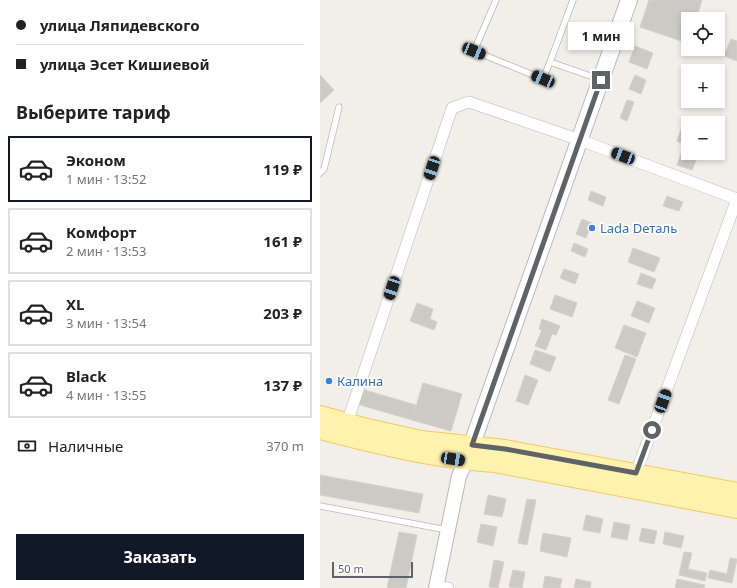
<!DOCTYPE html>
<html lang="ru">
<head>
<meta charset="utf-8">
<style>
	:root { --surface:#fff; --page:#f6f6f6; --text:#222; --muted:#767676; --line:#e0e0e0; --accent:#111827 }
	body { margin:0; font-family:"Noto Sans",sans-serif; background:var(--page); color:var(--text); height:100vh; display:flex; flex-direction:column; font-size:15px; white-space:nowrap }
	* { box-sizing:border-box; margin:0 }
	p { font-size:13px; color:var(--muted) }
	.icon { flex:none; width:22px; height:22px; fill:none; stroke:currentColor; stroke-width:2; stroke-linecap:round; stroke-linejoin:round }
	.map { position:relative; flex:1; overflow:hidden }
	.details { display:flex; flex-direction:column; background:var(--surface); width:320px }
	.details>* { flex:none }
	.hud { display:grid; align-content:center; height:88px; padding:0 16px; background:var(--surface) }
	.controls { position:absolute; left:361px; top:12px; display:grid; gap:8px }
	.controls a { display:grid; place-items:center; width:44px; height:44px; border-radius:0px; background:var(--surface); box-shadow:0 2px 6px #0003; font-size:20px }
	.scale { position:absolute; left:12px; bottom:10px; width:81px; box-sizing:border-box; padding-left:4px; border:2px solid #5f6368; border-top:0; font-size:11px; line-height:14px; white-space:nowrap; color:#5f6368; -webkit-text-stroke:3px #fff; paint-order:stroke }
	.end { position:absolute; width:18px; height:18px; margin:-9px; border:5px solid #5f6368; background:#fff; box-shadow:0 0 0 2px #fff }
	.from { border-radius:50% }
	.bubble { position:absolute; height:28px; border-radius:0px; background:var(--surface); box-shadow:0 2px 6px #0003; font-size:13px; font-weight:700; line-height:28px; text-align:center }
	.car { position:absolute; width:12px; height:24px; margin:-12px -6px; border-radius:5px; box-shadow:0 0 3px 1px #0007; background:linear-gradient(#222 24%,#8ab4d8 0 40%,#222 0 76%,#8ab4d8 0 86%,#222 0) }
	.hud b { display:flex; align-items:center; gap:14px; height:38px; font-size:15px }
	.hud b+b { border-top:1px solid var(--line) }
	.hud i { width:10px; height:10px; background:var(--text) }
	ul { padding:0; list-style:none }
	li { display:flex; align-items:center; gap:12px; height:66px; margin:0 8px 6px; padding:0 8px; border:2px solid var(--line); border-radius:0px }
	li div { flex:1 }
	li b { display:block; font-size:15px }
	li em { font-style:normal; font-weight:700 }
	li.selected { border-color:var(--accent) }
	li>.icon { width:36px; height:36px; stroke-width:1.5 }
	h2 { padding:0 16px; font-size:18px; line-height:48px }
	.pay { display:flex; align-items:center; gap:10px; height:44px; padding:0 16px; font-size:15px }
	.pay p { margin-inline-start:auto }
	.button { display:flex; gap:8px; margin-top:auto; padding:8px 16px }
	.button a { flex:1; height:46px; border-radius:0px; background:var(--accent); color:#fff; font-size:16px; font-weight:700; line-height:46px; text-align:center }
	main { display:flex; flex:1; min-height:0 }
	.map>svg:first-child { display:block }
	.building { fill:#cccac5; stroke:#d6d1c6 }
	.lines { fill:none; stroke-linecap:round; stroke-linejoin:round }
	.service-casing { stroke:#b5b8bc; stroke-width:7 }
	.minor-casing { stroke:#b5b8bc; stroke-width:12 }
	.tertiary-casing { stroke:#b5b8bc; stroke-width:16 }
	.secondary-casing { stroke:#b6babf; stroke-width:18 }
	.primary-casing { stroke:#f2c960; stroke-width:20 }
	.service { stroke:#fff; stroke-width:5.5 }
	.minor { stroke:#fff; stroke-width:11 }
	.tertiary { stroke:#fff; stroke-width:14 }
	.secondary { stroke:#fff; stroke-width:16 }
	.primary { stroke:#fff2af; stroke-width:18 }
	.route { stroke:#5f6368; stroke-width:5 }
	.shop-dot { fill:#3f7fe0; stroke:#fff; stroke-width:1.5 }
	.labels { text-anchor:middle; stroke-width:3.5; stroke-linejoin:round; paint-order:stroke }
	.shop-label { font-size:13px; fill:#366cbe; stroke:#fff; text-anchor:start }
</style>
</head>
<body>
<main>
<section class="details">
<div class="hud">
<b><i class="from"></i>улица Ляпидевского</b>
<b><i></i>улица Эсет Кишиевой</b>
</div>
<h2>Выберите тариф</h2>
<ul>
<li class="selected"><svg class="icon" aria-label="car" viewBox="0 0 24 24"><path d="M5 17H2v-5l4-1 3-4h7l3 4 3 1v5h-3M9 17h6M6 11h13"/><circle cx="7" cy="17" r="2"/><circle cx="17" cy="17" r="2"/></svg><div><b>Эконом</b><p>1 мин · 13:52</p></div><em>119 ₽</em></li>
<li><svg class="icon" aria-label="car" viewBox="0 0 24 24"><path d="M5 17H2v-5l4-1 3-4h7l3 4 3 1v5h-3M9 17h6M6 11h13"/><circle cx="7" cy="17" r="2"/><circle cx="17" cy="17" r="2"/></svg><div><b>Комфорт</b><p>2 мин · 13:53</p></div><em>161 ₽</em></li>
<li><svg class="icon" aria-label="car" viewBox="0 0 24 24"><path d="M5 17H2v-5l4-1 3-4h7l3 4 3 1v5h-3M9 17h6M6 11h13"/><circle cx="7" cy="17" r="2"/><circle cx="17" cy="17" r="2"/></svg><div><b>XL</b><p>3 мин · 13:54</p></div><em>203 ₽</em></li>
<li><svg class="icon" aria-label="car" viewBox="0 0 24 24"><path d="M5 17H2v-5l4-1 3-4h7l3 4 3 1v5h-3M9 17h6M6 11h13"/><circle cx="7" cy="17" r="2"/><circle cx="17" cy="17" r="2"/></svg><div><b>Black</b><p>4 мин · 13:55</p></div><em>137 ₽</em></li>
</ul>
<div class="pay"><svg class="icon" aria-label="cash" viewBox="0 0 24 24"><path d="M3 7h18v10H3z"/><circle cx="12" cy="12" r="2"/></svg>Наличные<p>370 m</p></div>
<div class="button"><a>Заказать</a></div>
</section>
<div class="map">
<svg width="417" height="588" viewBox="0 0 417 588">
	<rect width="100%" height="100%" fill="#f1efe8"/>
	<!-- building -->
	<g class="building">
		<path d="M329 0H382L376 19H368L367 43 320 27Z"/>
		<path d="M411 39 417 41V61L404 56Z"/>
		<path d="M315 46 333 53 327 69 309 62Z"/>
		<path d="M0 75 14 90 0 103Z"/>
		<path d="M315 75 326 80 321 94 309 89Z"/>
		<path d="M307 100 314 102 307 121 300 118Z"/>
		<path d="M365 119 376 123H368V145L357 141Z"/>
		<path d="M364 146 368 148V153H379L372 170 357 165Z"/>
		<path d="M271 191 286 197 283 206 268 200Z"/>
		<path d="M347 196 363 202 359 211 343 206Z"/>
		<path d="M262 219 272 223 266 238 256 234Z"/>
		<path d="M254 243 268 249 265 257 251 251Z"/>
		<path d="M313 248 340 258 334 272 308 262Z"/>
		<path d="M244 269 259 274 255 284 240 278Z"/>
		<path d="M321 273 336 279 332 289 317 284Z"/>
		<path d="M235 295 257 303 252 317 230 309Z"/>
		<path d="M317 301 335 308 329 323 311 316Z"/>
		<path d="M97 303 113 309 110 319 117 322 114 330 90 321Z"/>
		<path d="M222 319 240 326 236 335 232 334 226 350 215 346 222 330 219 329Z"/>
		<path d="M304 325 326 333 317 357 295 348Z"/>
		<path d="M215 350 236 357 230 372 210 364Z"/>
		<path d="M305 355 316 359 299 404 288 400Z"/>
		<path d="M205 375 218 380 208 405 196 401Z"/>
		<path d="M103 383 142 394 131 431 92 420Z"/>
		<path d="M41 389 96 405 92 420 37 404Z"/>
		<path d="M0 475 103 494 99 513 0 495Z"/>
		<path d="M168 495 186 499 182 517 164 514Z"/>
		<path d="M207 499 216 500 207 545 198 543Z"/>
		<path d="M266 515 283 519 280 533 263 530Z"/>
		<path d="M294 522 310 525 307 540 291 537Z"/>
		<path d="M161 524 177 527 173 546 157 542Z"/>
		<path d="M322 528 337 531 334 544 319 541Z"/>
		<path d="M79 532 97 535 86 588H67Z"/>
		<path d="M345 532 364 536 361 548 343 544Z"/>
		<path d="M223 533 251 538 247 557 220 551Z"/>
		<path d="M364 552 372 553 368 569 387 573 385 581 359 575Z"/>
		<path d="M410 558 417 559 412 583 388 578 390 570 407 574Z"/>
		<path d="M174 560 184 562 178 588 169 587Z"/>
		<path d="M193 570 205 572 202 588 189 587Z"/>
		<path d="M225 576 242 579 240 588H223Z"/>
		<path d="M256 579 271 582 270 588H254Z"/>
		<path d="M357 579 385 585 384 588H355Z"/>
	</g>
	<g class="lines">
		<defs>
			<g id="service">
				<path d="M176 0 154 51 223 79 230 62"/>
				<path d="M253 0 230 62 279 79"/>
				<path d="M0 173 4 169 19 107"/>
				<path d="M0 506 127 530"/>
			</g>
			<g id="minor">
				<path d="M27 423 132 108 149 102 260 140 417 199"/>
				<path d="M316 473 417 199"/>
				<path d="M116 586 128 588"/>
			</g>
			<path id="tertiary" d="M116 588 139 476 146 461"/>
			<path id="secondary" d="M147 458 309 0"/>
			<g id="primary">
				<path d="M0 415 43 427 101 440 185 449 417 492"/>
				<path d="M0 430C57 445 115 459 174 463L417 509"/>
			</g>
		</defs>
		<!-- service casing -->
		<use href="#service" class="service-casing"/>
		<!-- minor casing -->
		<use href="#minor" class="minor-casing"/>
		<!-- tertiary casing -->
		<use href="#tertiary" class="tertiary-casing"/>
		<!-- secondary casing -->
		<use href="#secondary" class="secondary-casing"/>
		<!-- primary casing -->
		<use href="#primary" class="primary-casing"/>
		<!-- service -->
		<use href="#service" class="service"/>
		<!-- minor -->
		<use href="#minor" class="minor"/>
		<!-- tertiary -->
		<use href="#tertiary" class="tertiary"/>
		<!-- secondary -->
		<use href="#secondary" class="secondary"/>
		<!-- primary -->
		<use href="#primary" class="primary"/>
	</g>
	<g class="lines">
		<!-- route -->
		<path class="route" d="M281 80 152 445 185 449 316 473 332 430"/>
	</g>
	<!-- markers -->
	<g class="shop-dot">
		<circle cx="272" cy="228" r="4"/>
		<circle cx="9" cy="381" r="4"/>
	</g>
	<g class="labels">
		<!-- shop labels -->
		<g class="shop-label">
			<text x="280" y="233">Lada Dеталь</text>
			<text x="17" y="386">Калина</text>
		</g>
	</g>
</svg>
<div class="controls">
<a><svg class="icon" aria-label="locate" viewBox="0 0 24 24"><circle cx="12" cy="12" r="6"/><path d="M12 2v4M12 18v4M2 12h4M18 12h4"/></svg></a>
<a>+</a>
<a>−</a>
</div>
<div class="scale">50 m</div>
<i class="end from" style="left:332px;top:430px"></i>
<i class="end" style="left:281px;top:80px"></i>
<div class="bubble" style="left:248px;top:22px;width:66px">1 мин</div>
<i class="car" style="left:154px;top:51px;rotate:112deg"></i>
<i class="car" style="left:223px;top:79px;rotate:293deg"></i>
<i class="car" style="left:303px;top:156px;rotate:291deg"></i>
<i class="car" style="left:112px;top:168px;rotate:198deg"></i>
<i class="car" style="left:72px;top:288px;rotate:198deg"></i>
<i class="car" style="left:343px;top:401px;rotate:20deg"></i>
<i class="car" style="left:133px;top:459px;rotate:99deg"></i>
</div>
</main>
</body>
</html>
